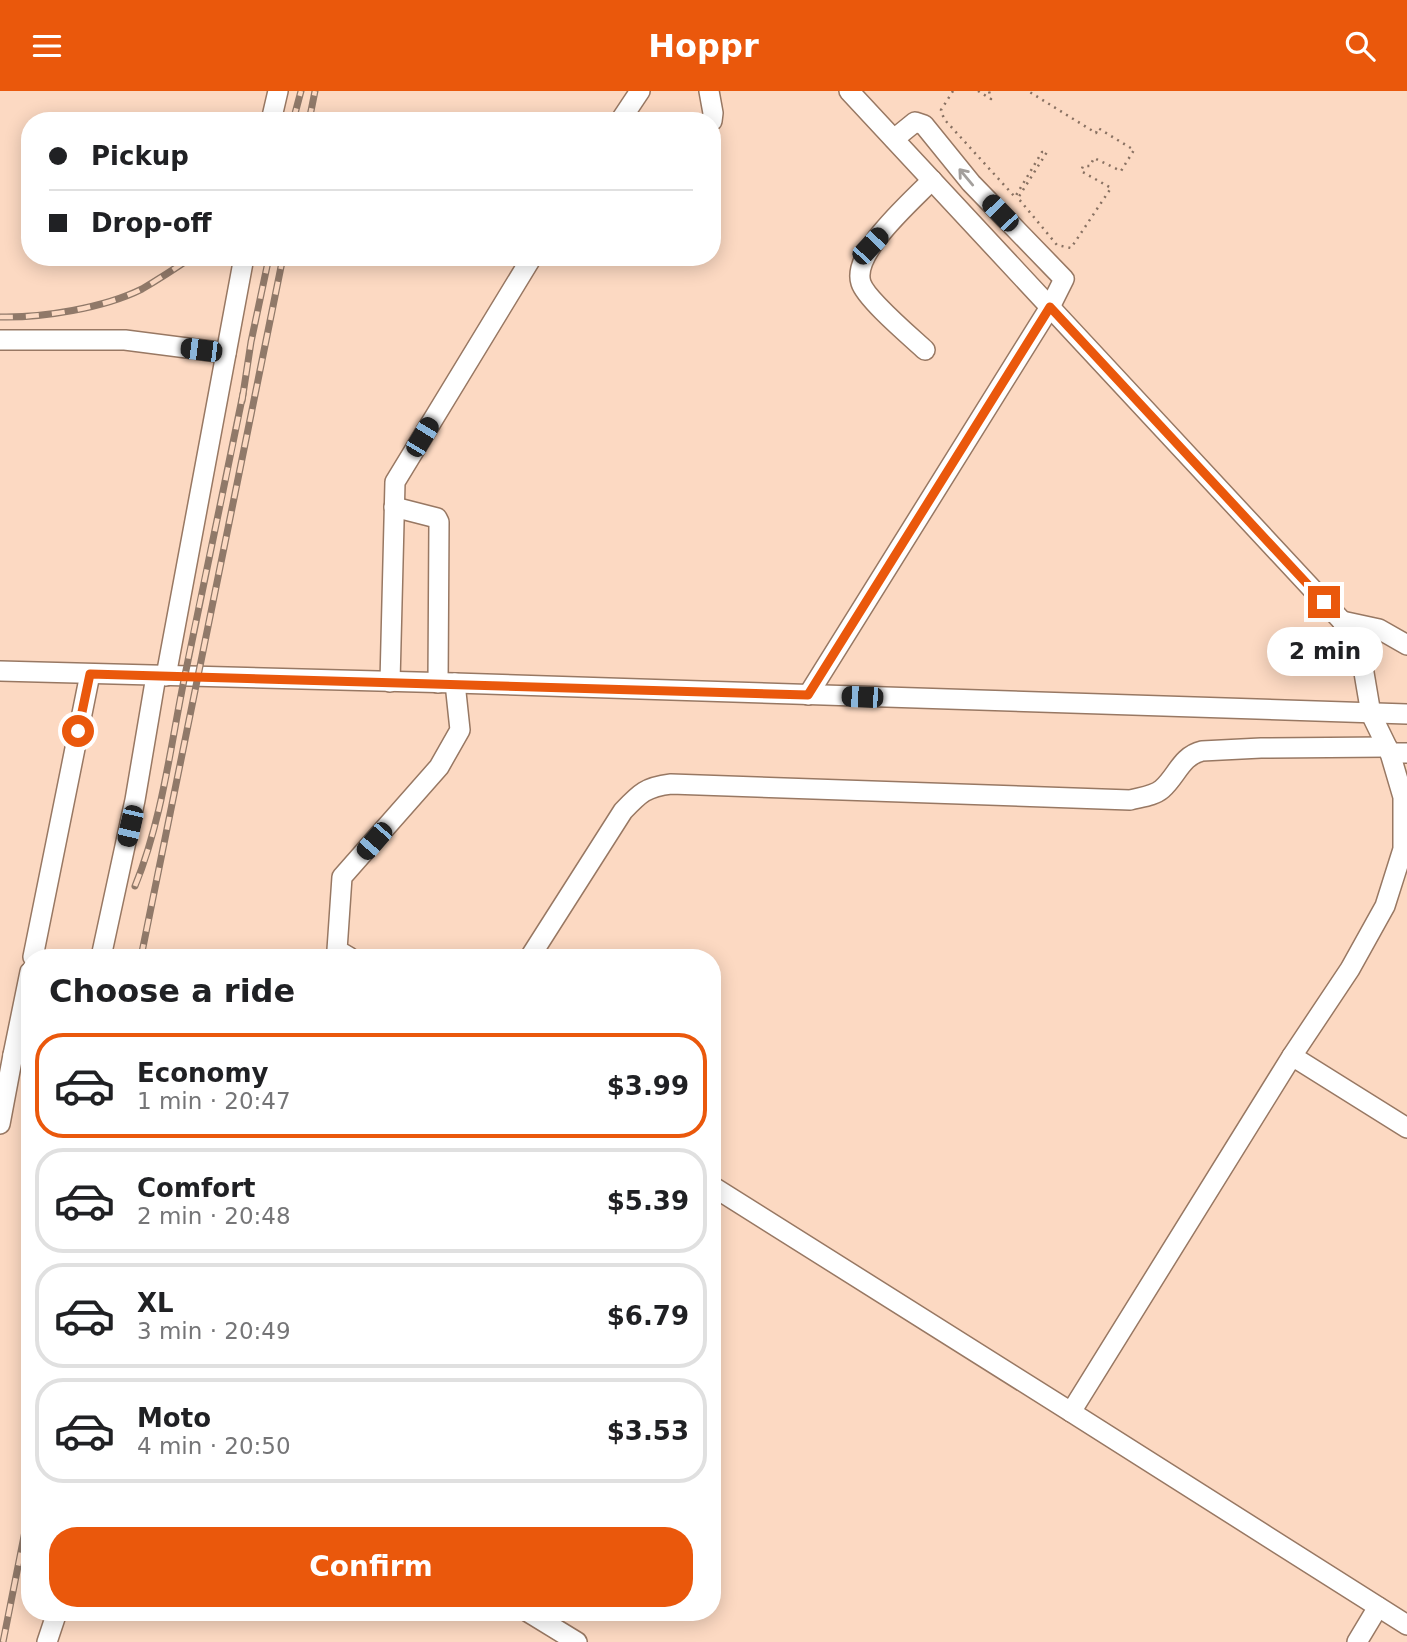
<!DOCTYPE html>
<html lang="en">
<head>
<meta charset="utf-8">
<style>
	:root { --surface:#fff; --page:#f2f2f2; --text:#202124; --muted:#757577; --line:#e0e0e0; --accent:#ea580c }
	body { margin:0; font-family:"DejaVu Sans",sans-serif; background:var(--page); color:var(--text); height:100vh; display:flex; flex-direction:column; font-size:26px; white-space:nowrap }
	* { box-sizing:border-box; margin:0 }
	p { font-size:23px; color:var(--muted) }
	.icon { flex:none; width:38px; height:38px; fill:none; stroke:currentColor; stroke-width:2; stroke-linecap:round; stroke-linejoin:round }
	.map { position:relative; flex:1; overflow:hidden }
	.side { position:absolute; left:21px; top:858px; width:700px; height:672px; display:flex; flex-direction:column; background:var(--surface); border-radius:28px; box-shadow:0 4px 18px #0003 }
	.side>* { flex:none }
	.hud { position:absolute; left:21px; top:21px; width:700px; height:154px; border-radius:28px; box-shadow:0 4px 18px #0003; display:grid; align-content:center; height:154px; padding:0 28px; background:var(--surface) }
	.end { position:absolute; width:32px; height:32px; margin:-16px; border:9px solid #ea580c; background:#fff; box-shadow:0 0 0 4px #fff }
	.from { border-radius:50% }
	.bubble { position:absolute; height:49px; border-radius:24px; background:var(--surface); box-shadow:0 4px 18px #0003; font-size:23px; font-weight:600; line-height:49px; text-align:center }
	.car { position:absolute; width:21px; height:42px; margin:-21px -10px; border-radius:9px; box-shadow:0 0 5px 2px #0007; background:linear-gradient(#222 24%,#8ab4d8 0 40%,#222 0 76%,#8ab4d8 0 86%,#222 0) }
	.hud b { display:flex; align-items:center; gap:24px; height:66px; font-size:26px }
	.hud b+b { border-top:2px solid var(--line) }
	.hud i { width:18px; height:18px; background:var(--text) }
	ul { padding:0; list-style:none }
	li { display:flex; align-items:center; gap:21px; height:105px; margin:0 14px 10px; padding:0 14px; border:4px solid var(--line); border-radius:28px }
	li div { flex:1 }
	li b { display:block; font-size:26px }
	li em { font-style:normal; font-weight:600 }
	li.selected { border-color:var(--accent) }
	li>.icon { width:63px; height:63px; stroke-width:1.5 }
	h2 { padding:0 28px; font-size:32px; line-height:84px }
	.primary-button { display:flex; gap:14px; margin-top:auto; padding:14px 28px }
	.primary-button a { flex:1; height:80px; border-radius:28px; background:var(--accent); color:#fff; font-size:28px; font-weight:600; line-height:80px; text-align:center }
	header { display:flex; justify-content:space-between; align-items:center; height:91px; padding:0 28px; background:var(--accent); color:#fff; font-size:32px; font-weight:600 }
	.map>svg:first-child { display:block }
	.lines { fill:none; stroke-linecap:round; stroke-linejoin:round }
	.minor-casing { stroke:#987863; stroke-width:22 }
	.path { stroke:#887162; stroke-width:2.5; stroke-dasharray:2 5; stroke-linecap:butt }
	.minor { stroke:#fff; stroke-width:19 }
	.rail-casing { stroke:#907969; stroke-width:7 }
	.rail { stroke:#fcd9c2; stroke-width:4.5; stroke-dasharray:13; stroke-linecap:butt }
	.oneway { stroke:#a39f9c }
	.route { stroke:#ea580c; stroke-width:9 }
</style>
</head>
<body>
<header><svg class="icon" aria-label="menu" viewBox="0 0 24 24"><path d="M4 6h16M4 12h16M4 18h16"/></svg>Hoppr<svg class="icon" aria-label="search" viewBox="0 0 24 24"><circle cx="10" cy="10" r="6"/><path d="M15 15l6 6"/></svg></header>
<div class="map">
<svg width="1407" height="1551" viewBox="0 0 1407 1551">
	<rect width="100%" height="100%" fill="#fcd9c2"/>
	<g class="lines">
		<defs>
			<g id="minor">
				<path d="M709 0 713 22 712 30"/>
				<path d="M849 0 1342 530 1362 570 1371 623 1390 662H1407"/>
				<path d="M271 30 278 0"/>
				<path d="M620 30 640 0"/>
				<path d="M0 249H125L226 262"/>
				<path d="M925 259C911 246 866 208 861 192 851 162 912 110 932 89"/>
				<path d="M394 416 437 427 439 431 438 592"/>
				<path d="M1342 530 1379 538 1407 554"/>
				<path d="M0 580 455 592 1407 623"/>
				<path d="M166 585 244 166"/>
				<path d="M390 591 395 391 532 166"/>
				<path d="M808 604 1050 216 1064 188 971 92 924 34 915 31 894 48"/>
				<path d="M33 866 90 583"/>
				<path d="M101 866 135 709 156 585"/>
				<path d="M349 866 337 859 342 786 439 676 460 639 455 592"/>
				<path d="M530 866 623 720C640 702 646 696 671 693L1130 709C1141 706 1154 705 1162 698 1177 685 1181 665 1202 660L1261 657 1387 656"/>
				<path d="M13 964 30 881"/>
				<path d="M1292 965 1350 878 1385 815 1403 758V706L1390 662"/>
				<path d="M0 1033 13 964 30 961"/>
				<path d="M712 1095 1071 1321 1292 965 1407 1037"/>
				<path d="M1071 1321 1407 1534"/>
				<path d="M528 1521 577 1551"/>
				<path d="M47 1551 57 1521"/>
				<path d="M1357 1551 1378 1516"/>
			</g>
		</defs>
		<!-- minor casing -->
		<use href="#minor" class="minor-casing"/>
		<!-- path -->
		<g class="path">
			<path d="M953 0 941 19 944 28 1015 106 1042 61H1047L1018 107 1057 154 1071 157 1111 97 1081 80 1083 75H1090L1094 67 1121 80 1134 59 1098 37 1096 42 1028 0"/>
			<path d="M978 0 991 8 989 0"/>
		</g>
		<!-- minor -->
		<use href="#minor" class="minor"/>
		<defs>
			<g id="rail">
				<path d="M293 30 301 0"/>
				<path d="M309 30 315 0"/>
				<path d="M0 226C42 227 104 217 142 198 159 188 176 177 192 166"/>
				<path d="M242 310 251 251 269 166"/>
				<path d="M135 795C162 729 170 658 184 589 203 494 224 398 243 303"/>
				<path d="M141 866 283 166"/>
				<path d="M3 1551 30 1415"/>
			</g>
		</defs>
		<!-- rail casing -->
		<use href="#rail" class="rail-casing"/>
		<!-- rail -->
		<use href="#rail" class="rail"/>
	</g>
	<!-- one-way arrows -->
	<defs><path id="oneway-shaft" d="M-6 0H5M1.5-3L5.5 0L1.5 3" fill="none" stroke-width="1.6" stroke-linecap="round" stroke-linejoin="round" transform="scale(1.75)"/></defs>
	<use class="oneway" href="#oneway-shaft" transform="translate(966 86) rotate(-130)"/>
	<g class="lines">
		<!-- route -->
		<path class="route" d="M78 640 90 583 808 604 1050 216 1324 511"/>
	</g>
</svg>
<i class="end from" style="left:78px;top:640px"></i>
<i class="end" style="left:1324px;top:511px"></i>
<div class="bubble" style="left:1267px;top:536px;width:116px">2 min</div>
<i class="car" style="left:1000px;top:122px;rotate:316deg"></i>
<i class="car" style="left:870px;top:155px;rotate:43deg"></i>
<i class="car" style="left:201px;top:259px;rotate:277deg"></i>
<i class="car" style="left:422px;top:346px;rotate:31deg"></i>
<i class="car" style="left:862px;top:606px;rotate:272deg"></i>
<i class="car" style="left:130px;top:735px;rotate:193deg"></i>
<i class="car" style="left:374px;top:750px;rotate:221deg"></i>
<div class="hud">
<b><i class="from"></i>Pickup</b>
<b><i></i>Drop-off</b>
</div>
<section class="side">
<h2>Choose a ride</h2>
<ul>
<li class="selected"><svg class="icon" aria-label="car" viewBox="0 0 24 24"><path d="M5 17H2v-5l4-1 3-4h7l3 4 3 1v5h-3M9 17h6M6 11h13"/><circle cx="7" cy="17" r="2"/><circle cx="17" cy="17" r="2"/></svg><div><b>Economy</b><p>1 min · 20:47</p></div><em>$3.99</em></li>
<li><svg class="icon" aria-label="car" viewBox="0 0 24 24"><path d="M5 17H2v-5l4-1 3-4h7l3 4 3 1v5h-3M9 17h6M6 11h13"/><circle cx="7" cy="17" r="2"/><circle cx="17" cy="17" r="2"/></svg><div><b>Comfort</b><p>2 min · 20:48</p></div><em>$5.39</em></li>
<li><svg class="icon" aria-label="car" viewBox="0 0 24 24"><path d="M5 17H2v-5l4-1 3-4h7l3 4 3 1v5h-3M9 17h6M6 11h13"/><circle cx="7" cy="17" r="2"/><circle cx="17" cy="17" r="2"/></svg><div><b>XL</b><p>3 min · 20:49</p></div><em>$6.79</em></li>
<li><svg class="icon" aria-label="car" viewBox="0 0 24 24"><path d="M5 17H2v-5l4-1 3-4h7l3 4 3 1v5h-3M9 17h6M6 11h13"/><circle cx="7" cy="17" r="2"/><circle cx="17" cy="17" r="2"/></svg><div><b>Moto</b><p>4 min · 20:50</p></div><em>$3.53</em></li>
</ul>
<div class="primary-button"><a>Confirm</a></div>
</section>
</div>
</body>
</html>
